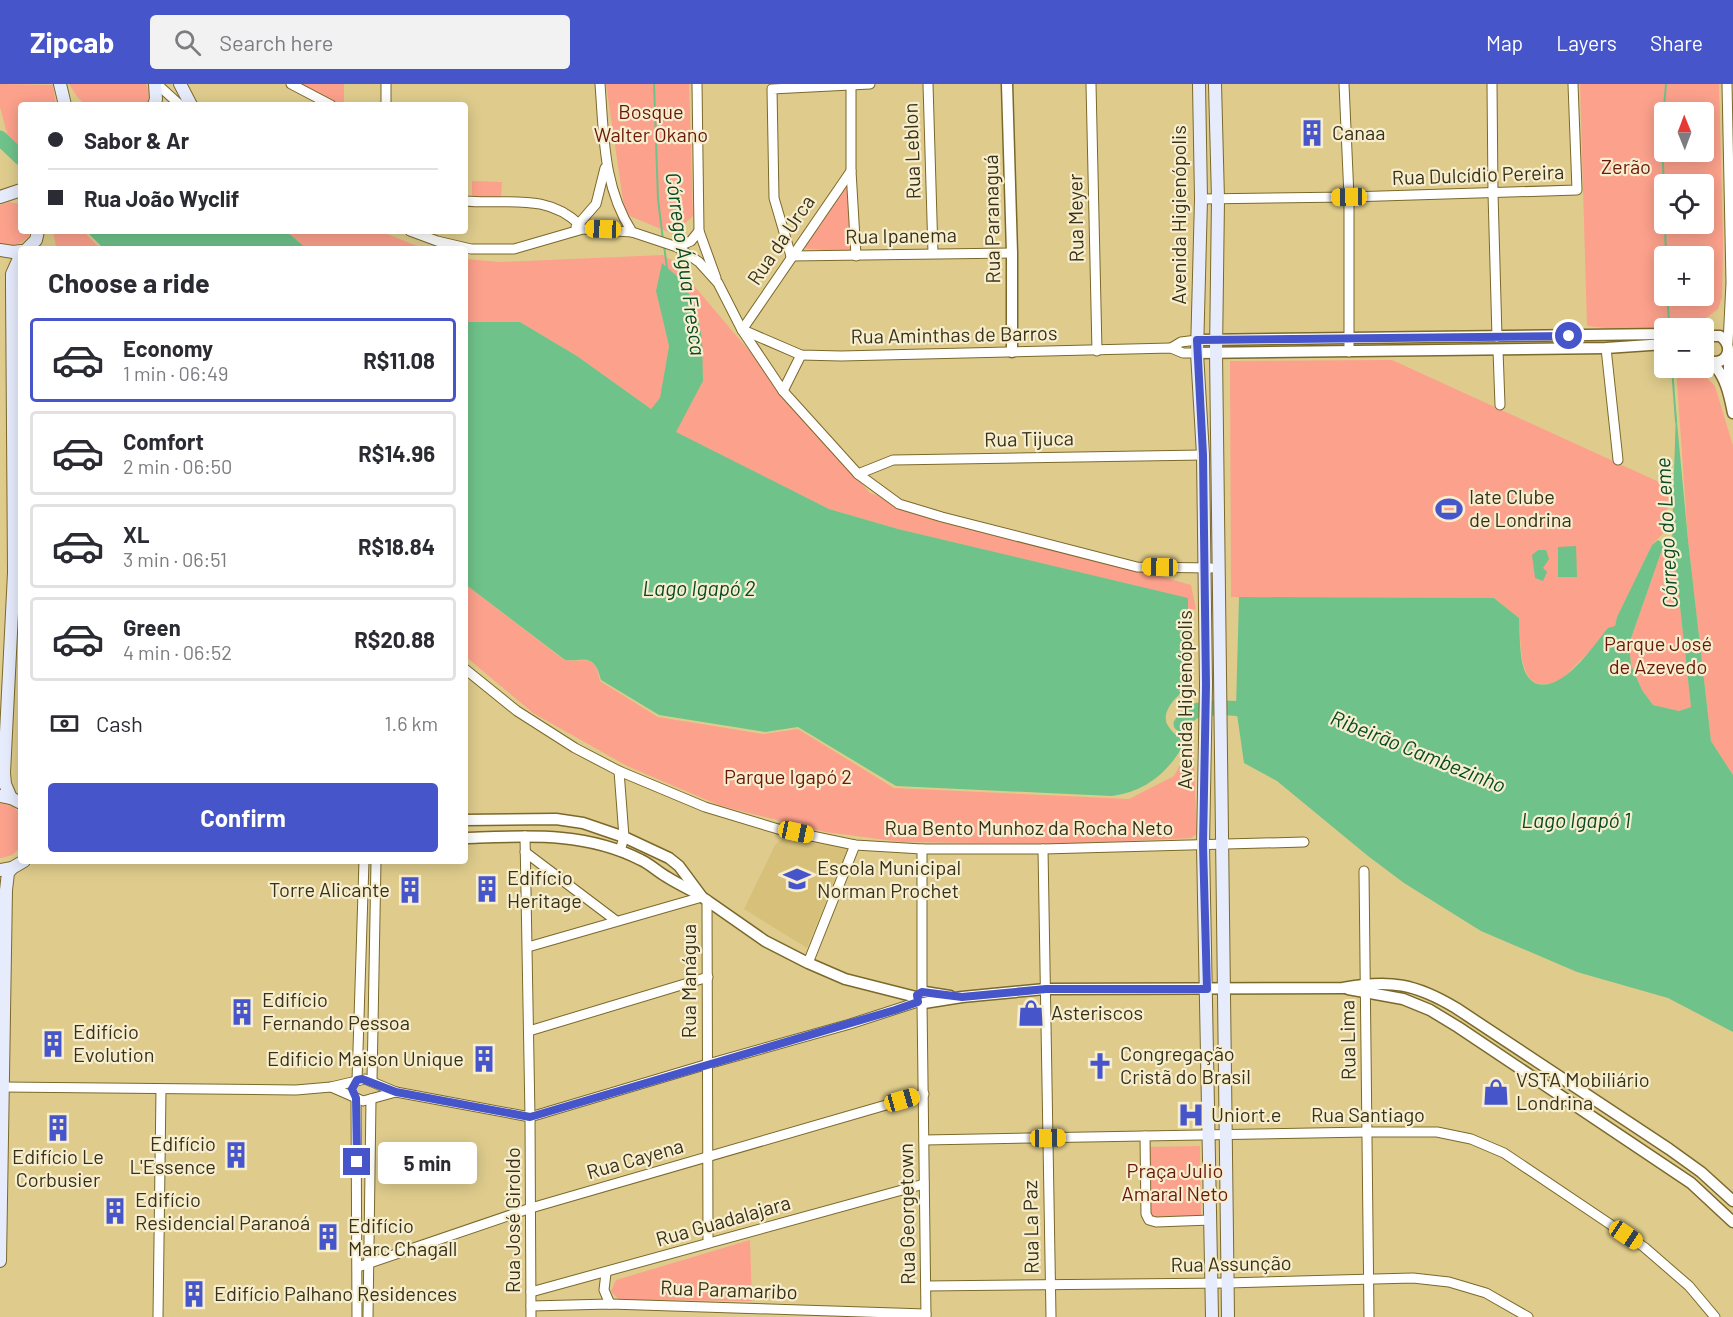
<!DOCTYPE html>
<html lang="en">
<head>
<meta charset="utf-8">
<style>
	:root { --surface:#fff; --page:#f2f2f3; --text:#2b2b33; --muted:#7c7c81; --line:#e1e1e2; --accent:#4755ca }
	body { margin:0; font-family:Barlow,sans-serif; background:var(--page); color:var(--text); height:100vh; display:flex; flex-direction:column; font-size:22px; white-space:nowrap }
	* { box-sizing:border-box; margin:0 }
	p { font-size:20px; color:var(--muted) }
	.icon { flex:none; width:33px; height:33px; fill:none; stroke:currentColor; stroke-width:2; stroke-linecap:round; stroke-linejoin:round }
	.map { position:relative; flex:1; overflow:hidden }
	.details { position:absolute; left:18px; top:162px; width:450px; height:618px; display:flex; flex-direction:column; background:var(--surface); border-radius:6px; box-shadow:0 3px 15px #0003 }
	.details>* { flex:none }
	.hud { position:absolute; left:18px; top:18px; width:450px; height:132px; border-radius:6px; box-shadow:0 3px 15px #0003; display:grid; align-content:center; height:132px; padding:0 30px; background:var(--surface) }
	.needle { width:39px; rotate:359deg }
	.tools { position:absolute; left:1654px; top:18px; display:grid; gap:12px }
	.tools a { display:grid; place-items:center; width:60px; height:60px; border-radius:6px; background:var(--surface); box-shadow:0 3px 15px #0003; font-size:30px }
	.end { position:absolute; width:27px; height:27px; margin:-14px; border:8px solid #4755ca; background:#fff; box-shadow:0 0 0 3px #fff }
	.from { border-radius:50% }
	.bubble { position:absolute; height:42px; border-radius:6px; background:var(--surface); box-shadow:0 3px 15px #0003; font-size:20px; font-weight:700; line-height:42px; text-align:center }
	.car { position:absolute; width:18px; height:36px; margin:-18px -9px; border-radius:8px; box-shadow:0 0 4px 2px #0007; background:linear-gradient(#f5c518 24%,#345 0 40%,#f5c518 0 76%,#345 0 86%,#f5c518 0) }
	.hud b { display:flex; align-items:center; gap:21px; height:57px; font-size:22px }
	.hud b+b { border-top:2px solid var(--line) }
	.hud i { width:15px; height:15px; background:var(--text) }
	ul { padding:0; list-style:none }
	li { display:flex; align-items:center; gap:18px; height:84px; margin:0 12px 9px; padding:0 18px; border:3px solid var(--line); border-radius:6px }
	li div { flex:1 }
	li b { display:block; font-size:22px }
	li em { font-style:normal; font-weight:700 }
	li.selected { border-color:var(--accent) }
	li>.icon { width:54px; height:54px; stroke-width:1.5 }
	h2 { padding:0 30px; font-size:27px; line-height:72px }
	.pay { display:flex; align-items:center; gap:15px; height:66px; padding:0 30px; font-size:22px }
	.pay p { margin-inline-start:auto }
	.cta { display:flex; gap:12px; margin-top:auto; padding:12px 30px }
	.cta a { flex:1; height:69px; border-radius:6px; background:var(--accent); color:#fff; font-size:24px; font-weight:700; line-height:69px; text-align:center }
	header { display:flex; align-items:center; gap:36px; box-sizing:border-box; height:84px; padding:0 30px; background:var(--accent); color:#fff }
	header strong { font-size:28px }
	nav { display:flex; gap:33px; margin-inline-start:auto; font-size:21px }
	.search { width:420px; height:54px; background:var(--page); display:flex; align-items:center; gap:15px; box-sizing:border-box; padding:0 21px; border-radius:6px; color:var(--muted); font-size:22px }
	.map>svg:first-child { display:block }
	.built { fill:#d7c17a }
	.green { fill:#fca18c; fill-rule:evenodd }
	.water { fill:#6fc28a }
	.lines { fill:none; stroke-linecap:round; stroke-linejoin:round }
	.stream { stroke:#6fc28a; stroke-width:2 }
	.river { stroke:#6fc28a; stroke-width:15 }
	.minor-casing { stroke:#7b692b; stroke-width:11 }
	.tertiary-casing { stroke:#7b692b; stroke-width:13 }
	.secondary-casing { stroke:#7b692b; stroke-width:14 }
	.minor { stroke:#fff; stroke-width:9 }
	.tertiary { stroke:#fff; stroke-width:10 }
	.secondary { stroke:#e7ecfd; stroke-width:12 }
	.route { stroke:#4755ca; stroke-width:8 }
	.labels { text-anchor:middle; stroke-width:4.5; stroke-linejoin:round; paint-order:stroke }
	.park-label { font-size:20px; fill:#691909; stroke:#f7eecf }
	.poi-label { font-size:20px; fill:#383117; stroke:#f7eecf; text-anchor:start }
	.street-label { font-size:20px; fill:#383117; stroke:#f7eecf }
	.water-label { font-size:21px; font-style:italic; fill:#084925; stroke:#f7eecf }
</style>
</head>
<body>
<header>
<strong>Zipcab</strong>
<div class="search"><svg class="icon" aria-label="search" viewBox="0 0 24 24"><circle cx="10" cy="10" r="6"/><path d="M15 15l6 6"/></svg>Search here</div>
<nav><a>Map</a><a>Layers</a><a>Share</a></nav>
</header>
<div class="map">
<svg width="1733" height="1233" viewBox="0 0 1733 1233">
	<rect width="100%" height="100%" fill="#dfcc8d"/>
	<!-- built -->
	<path class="built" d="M783 754 848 764 807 864 744 825 775 761Z"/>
	<!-- green -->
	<g class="green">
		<path d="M0 0 53 1 56 21H21V63L8 53 0 23Z"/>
		<path d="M69 0H146C149 7 150 14 146 21H86L78 14Z"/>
		<path d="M297 0H344V21H337Z"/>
		<path d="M606 0H689L693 132 673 150 625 130Z"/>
		<path d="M1580 0H1719L1723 159 1722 213 1718 225 1706 234 1689 243 1614 245 1587 242ZM1665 28H1704V68H1665ZM1665 100H1704V140H1665ZM1665 172H1704V212H1665Z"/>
		<path d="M848 95 854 169 801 164Z"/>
		<path d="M472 97 502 98 501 116 472 115Z"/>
		<path d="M9 118 21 120V147H32C25 160 13 164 0 159V121Z"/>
		<path d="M53 147H83L101 165H59L56 162Z"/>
		<path d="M286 147H380L424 165H307Z"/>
		<path d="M663 171 673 177 870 409 1191 501 1196 525H1188L1187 514 898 445 829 425 675 348 703 297 656 207 669 262 660 315 651 325 577 272 520 238H465V175L501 178Z"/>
		<path d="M1392 276 1670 403 1665 447 1652 461 1617 533 1615 542 1562 595C1516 617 1522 564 1519 534L1494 514 1231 513 1230 277Z"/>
		<path d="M1676 284H1697L1715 302 1733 362V691L1711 657 1688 456Z"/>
		<path d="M1673 457 1691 623 1679 627 1653 621 1642 606 1631 581 1629 560 1664 460Z"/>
		<path d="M465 500 564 576C584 579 595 568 600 597L658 633 763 650 798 645 894 704 1129 715 1174 692 1193 657 1197 750 1191 754 1063 760 902 758 825 748 721 722 627 682 533 629 465 572Z"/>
		<path d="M0 719 12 722 21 730V763L12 771 2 774H0Z"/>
		<path d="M1200 1062 1201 1134H1151L1149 1063Z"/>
		<path d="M750 1156 752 1217 619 1216 611 1207 616 1196Z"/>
	</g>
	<!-- water -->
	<g class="water">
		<path d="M86 147H286L307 165H104Z"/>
		<path d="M662 179 679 194 694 218 702 254 703 297 676 348 829 425 898 445 1188 514V604C1178 610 1161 627 1167 640 1171 648 1179 653 1185 658 1169 688 1147 707 1112 712L896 702 798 643 765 648 659 631 601 596C594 568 584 578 565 576L465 500V238H520L577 272 651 325 660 314 669 262 656 207Z"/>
		<path d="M1676 328 1688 456 1711 657 1733 691V948L1668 914 1577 888 1481 847 1404 799 1368 772 1277 697 1244 679 1236 623 1239 513 1494 514 1519 534C1520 550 1519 570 1524 585 1526 591 1530 596 1535 599 1562 610 1593 562 1608 544L1615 542 1617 533 1652 461 1658 456 1664 460 1629 560 1631 581 1642 606 1653 621 1679 627 1691 623 1672 449Z"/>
		<path d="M1576 462 1577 493H1558V463Z"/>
		<path d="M1538 466H1546L1549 475 1543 484 1547 488 1543 497 1535 494 1532 471Z"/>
	</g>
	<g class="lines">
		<!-- stream -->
		<g class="stream">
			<path d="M654 0 658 115 663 156"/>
			<path d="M664 161 667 185"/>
			<path d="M1666 172 1662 47 1666 0"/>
			<path d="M1667 212 1669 236"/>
			<path d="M1672 284 1676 338"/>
		</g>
		<!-- river -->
		<g class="river">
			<path d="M0 54 21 74"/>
			<path d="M1181 640C1185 635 1190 629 1195 627 1212 622 1240 623 1256 629"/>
		</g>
		<defs>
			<g id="minor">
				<path d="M157 0 180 21"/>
				<path d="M291 0 331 21"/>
				<path d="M386 0V21"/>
				<path d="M600 0C604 52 603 103 632 148"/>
				<path d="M697 0 699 147 716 194"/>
				<path d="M851 0V87L856 172"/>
				<path d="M928 0 933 169"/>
				<path d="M1091 0 1097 267"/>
				<path d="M1344 0 1349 113V268"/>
				<path d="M1492 0 1493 109 1497 253"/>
				<path d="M1727 0 1731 199 1728 259"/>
				<path d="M1201 115 1349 113 1577 106 1573 0"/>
				<path d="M465 117C506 121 546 108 580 141"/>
				<path d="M576 143 596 120 605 84"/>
				<path d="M410 147 437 157 471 165H514L583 145 632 148 677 163 699 178 718 199 742 246 783 307 858 390 899 420 942 433 1137 483 1211 484"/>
				<path d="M677 163 691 157 699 147"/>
				<path d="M791 172 774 114 772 5 870 0"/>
				<path d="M791 172 1012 169"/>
				<path d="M742 246 851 87"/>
				<path d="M743 246 801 271 841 272 1171 264 1183 269H1197"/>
				<path d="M1171 264 1181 258 1197 256"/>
				<path d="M1606 264 1618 376"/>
				<path d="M1498 266 1500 321"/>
				<path d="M783 307 801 271"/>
				<path d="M858 390 893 376 1203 371"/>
				<path d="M465 585 517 627 575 664 619 687 705 723 778 745 855 761 922 765H1043L1304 758"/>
				<path d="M619 687 624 753 620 767"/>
				<path d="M525 752 530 1033 531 1233"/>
				<path d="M1043 765 1051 1233"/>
				<path d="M525 768 615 836"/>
				<path d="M1364 787 1369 1233"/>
				<path d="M707 816 708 1158"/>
				<path d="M528 863 702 813"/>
				<path d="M808 879 855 761"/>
				<path d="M922 908V765"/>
				<path d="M922 919 926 1233"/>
				<path d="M529 947 708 893"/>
				<path d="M357 997 364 777"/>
				<path d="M372 997 376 777"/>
				<path d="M3 1003 296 1006 331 1003 365 995 396 1008 530 1033 708 980 850 940 918 918"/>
				<path d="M331 1003 363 1017 396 1008"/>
				<path d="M356 1014 357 1233"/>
				<path d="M1145 1052 1146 1130 1149 1136 1156 1138 1211 1136"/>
				<path d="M924 1056 1368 1048H1437L1471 1055 1504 1069 1644 1163 1689 1202 1715 1233"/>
				<path d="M358 1183 531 1124 924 1010"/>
				<path d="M606 1189 604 1206 610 1220"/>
				<path d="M926 1202 1227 1199 1413 1194 1449 1198 1486 1209 1528 1233"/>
				<path d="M531 1208 924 1100"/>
				<path d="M531 1222 610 1220 926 1230"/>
				<path d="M158 1233 161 1005"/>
				<path d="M368 1233 371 1015"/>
			</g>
			<g id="tertiary">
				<path d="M1007 0 1012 169V268"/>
				<path d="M1197 256 1665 250"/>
				<path d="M1704 258 1711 252H1720C1733 261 1730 279 1712 278L1704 272"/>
				<path d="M1197 269 1606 264 1665 260"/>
				<path d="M1712 278C1726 294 1729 309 1733 329"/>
				<path d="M1729 305V269"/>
				<path d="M465 736 556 735 583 739 624 753 669 774 679 782 702 813 765 857 808 879 845 895 916 913"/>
				<path d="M465 754C525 752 585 747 641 776 650 780 658 788 667 793 678 800 689 805 700 811"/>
				<path d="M1348 905 1403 915 1430 926 1458 943 1691 1099 1733 1138"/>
				<path d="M925 908 950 912"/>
				<path d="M924 919 962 913 1045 905 1343 904C1390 895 1416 900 1456 924L1669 1065 1701 1088 1733 1117"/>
			</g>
			<g id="secondary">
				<path d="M60 0 65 21"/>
				<path d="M180 0 191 21"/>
				<path d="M1199 0 1201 115 1197 269 1203 371 1206 601 1203 761 1212 1233"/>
				<path d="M1215 0 1218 115 1216 269 1228 1233"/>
				<path d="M154 21 156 15 155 0"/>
				<path d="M0 113 21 106"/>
				<path d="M27 165 36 156 38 147"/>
				<path d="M0 166 13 168 21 167"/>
				<path d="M0 712 11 714 21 719"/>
				<path d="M11 714 5 700 4 689 14 489 12 200V190L21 170"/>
				<path d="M0 786 12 784 24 777"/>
				<path d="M0 1177 6 806 8 789 12 784"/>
			</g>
		</defs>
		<!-- minor casing -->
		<use href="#minor" class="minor-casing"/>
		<!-- tertiary casing -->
		<use href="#tertiary" class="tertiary-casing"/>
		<!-- secondary casing -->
		<use href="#secondary" class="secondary-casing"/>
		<!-- minor -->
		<use href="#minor" class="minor"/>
		<!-- tertiary -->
		<use href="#tertiary" class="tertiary"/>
		<!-- secondary -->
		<use href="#secondary" class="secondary"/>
	</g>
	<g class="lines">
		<!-- route -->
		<path class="route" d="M357 1078 356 1014 352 1005 357 996 362 995 396 1008 530 1033 895 926 918 918 917 911 922 908 962 913 1046 905H1207L1203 761 1206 601 1203 371 1197 256 1569 252"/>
	</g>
	<!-- icons -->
	<defs>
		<symbol id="building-bare" viewBox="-9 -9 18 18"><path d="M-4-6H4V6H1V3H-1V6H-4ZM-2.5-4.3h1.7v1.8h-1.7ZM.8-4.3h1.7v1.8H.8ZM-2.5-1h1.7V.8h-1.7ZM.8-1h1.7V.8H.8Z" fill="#4755ca" stroke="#f7eecf" stroke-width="2.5" paint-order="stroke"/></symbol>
		<symbol id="stadium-bare" viewBox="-9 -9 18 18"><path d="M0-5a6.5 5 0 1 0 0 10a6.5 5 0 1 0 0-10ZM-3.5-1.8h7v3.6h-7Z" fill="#4755ca" stroke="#f7eecf" stroke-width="2.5" paint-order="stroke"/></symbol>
		<symbol id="school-bare" viewBox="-9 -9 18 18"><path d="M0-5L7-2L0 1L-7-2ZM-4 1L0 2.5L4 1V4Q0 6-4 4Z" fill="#4755ca" stroke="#f7eecf" stroke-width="2.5" paint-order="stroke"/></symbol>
		<symbol id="shop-bare" viewBox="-9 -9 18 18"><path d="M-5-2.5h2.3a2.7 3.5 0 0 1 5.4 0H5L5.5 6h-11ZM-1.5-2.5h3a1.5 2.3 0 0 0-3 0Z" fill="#4755ca" stroke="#f7eecf" stroke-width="2.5" paint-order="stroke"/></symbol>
		<symbol id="church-bare" viewBox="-9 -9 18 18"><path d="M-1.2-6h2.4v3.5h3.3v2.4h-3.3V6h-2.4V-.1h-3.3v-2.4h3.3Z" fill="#4755ca" stroke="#f7eecf" stroke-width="2.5" paint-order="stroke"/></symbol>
		<symbol id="hospital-bare" viewBox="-9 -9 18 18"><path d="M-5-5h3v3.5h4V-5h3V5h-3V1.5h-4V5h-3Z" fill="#4755ca" stroke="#f7eecf" stroke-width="2.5" paint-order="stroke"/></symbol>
	</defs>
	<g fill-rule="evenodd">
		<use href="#building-bare" x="1293" y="30" width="38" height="38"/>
		<use href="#stadium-bare" x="1430" y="406" width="38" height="38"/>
		<use href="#school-bare" x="778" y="776" width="38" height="38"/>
		<use href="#building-bare" x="468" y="786" width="38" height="38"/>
		<use href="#building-bare" x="391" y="787" width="38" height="38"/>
		<use href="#building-bare" x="223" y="909" width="38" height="38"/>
		<use href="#shop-bare" x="1012" y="910" width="38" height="38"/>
		<use href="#building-bare" x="34" y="941" width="38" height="38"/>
		<use href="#building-bare" x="465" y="956" width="38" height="38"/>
		<use href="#church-bare" x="1081" y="963" width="38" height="38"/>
		<use href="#shop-bare" x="1477" y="989" width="38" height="38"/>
		<use href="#hospital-bare" x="1172" y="1012" width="38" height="38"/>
		<use href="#building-bare" x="39" y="1025" width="38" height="38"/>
		<use href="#building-bare" x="217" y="1052" width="38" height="38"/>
		<use href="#building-bare" x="96" y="1108" width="38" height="38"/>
		<use href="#building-bare" x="309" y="1134" width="38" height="38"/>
		<use href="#building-bare" x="175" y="1191" width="38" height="38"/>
	</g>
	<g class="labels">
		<!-- park labels -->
		<g class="park-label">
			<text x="651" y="35">Bosque<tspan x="651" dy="23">Walter Okano</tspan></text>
			<text x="1626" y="90">Zerão</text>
			<text x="1658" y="567">Parque José<tspan x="1658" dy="23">de Azevedo</tspan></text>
			<text x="788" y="700">Parque Igapó 2</text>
			<text x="1175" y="1094">Praça Julio<tspan x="1175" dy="23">Amaral Neto</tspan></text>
		</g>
		<!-- poi labels -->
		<g class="poi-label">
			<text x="1332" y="56">Canaa</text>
			<text x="1469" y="420">Iate Clube<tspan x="1469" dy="23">de Londrina</tspan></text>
			<text x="817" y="791">Escola Municipal<tspan x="817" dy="23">Norman Prochet</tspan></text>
			<text x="507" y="801">Edifício<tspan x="507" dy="23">Heritage</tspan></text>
			<text x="390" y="813" text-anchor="end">Torre Alicante</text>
			<text x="262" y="923">Edifício<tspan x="262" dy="23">Fernando Pessoa</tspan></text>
			<text x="1051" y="936">Asteriscos</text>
			<text x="73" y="955">Edifício<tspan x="73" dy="23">Evolution</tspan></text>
			<text x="1120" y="977">Congregação<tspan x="1120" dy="23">Cristã do Brasil</tspan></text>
			<text x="464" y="982" text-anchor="end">Edificio Maison Unique</text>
			<text x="1516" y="1003">VSTA Mobiliário<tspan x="1516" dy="23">Londrina</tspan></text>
			<text x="1211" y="1038">Uniort.e</text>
			<text x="216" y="1067" text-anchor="end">Edifício<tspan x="216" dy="23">L'Essence</tspan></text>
			<text x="58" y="1080" text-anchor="middle">Edifício Le<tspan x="58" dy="23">Corbusier</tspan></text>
			<text x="135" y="1123">Edifício<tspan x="135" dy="23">Residencial Paranoá</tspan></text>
			<text x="348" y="1149">Edifício<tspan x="348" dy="23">Marc Chagall</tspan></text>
			<text x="214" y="1217">Edifício Palhano Residences</text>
		</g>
		<!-- street labels -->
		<g class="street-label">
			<text transform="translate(912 67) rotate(-92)" y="7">Rua Leblon</text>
			<text transform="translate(1478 91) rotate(-2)" y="7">Rua Dulcídio Pereira</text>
			<text transform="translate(1179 131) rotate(-90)" y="7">Avenida Higienópolis</text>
			<text transform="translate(1076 134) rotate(-91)" y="7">Rua Meyer</text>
			<text transform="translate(992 135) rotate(-91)" y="7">Rua Paranaguá</text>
			<text transform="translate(901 152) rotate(-1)" y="7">Rua Ipanema</text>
			<text transform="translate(781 156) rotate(-56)" y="7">Rua da Urca</text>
			<text transform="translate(954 251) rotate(-1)" y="7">Rua Aminthas de Barros</text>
			<text transform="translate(1029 355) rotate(-1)" y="7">Rua Tijuca</text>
			<text transform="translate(1185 616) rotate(-90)" y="7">Avenida Higienópolis</text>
			<text x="1029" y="751">Rua Bento Munhoz da Rocha Neto</text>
			<text transform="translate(689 897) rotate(-90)" y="7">Rua Manágua</text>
			<text transform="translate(1348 956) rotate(-91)" y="7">Rua Lima</text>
			<text x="1368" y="1038">Rua Santiago</text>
			<text transform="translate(635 1075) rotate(-16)" y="7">Rua Cayena</text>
			<text transform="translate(907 1130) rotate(-91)" y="7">Rua Georgetown</text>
			<text transform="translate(513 1136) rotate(-90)" y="7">Rua José Giroldo</text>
			<text transform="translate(723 1137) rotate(-16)" y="7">Rua Guadalajara</text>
			<text transform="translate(1031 1143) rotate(-91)" y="7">Rua La Paz</text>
			<text transform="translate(1231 1180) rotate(-1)" y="7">Rua Assunção</text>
			<text transform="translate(729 1206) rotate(2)" y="7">Rua Paramaribo</text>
		</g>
		<!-- water labels -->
		<g class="water-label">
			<text transform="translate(685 180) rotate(82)" y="7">Córrego Água Fresca</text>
			<text transform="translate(1667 449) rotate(-93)" y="7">Córrego do Leme</text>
			<text x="699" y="512">Lago Igapó 2</text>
			<text transform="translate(1418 668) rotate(22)" y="7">Ribeirão Cambezinho</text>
			<text x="1576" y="744">Lago Igapó 1</text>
		</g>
	</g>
</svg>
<div class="tools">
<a><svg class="needle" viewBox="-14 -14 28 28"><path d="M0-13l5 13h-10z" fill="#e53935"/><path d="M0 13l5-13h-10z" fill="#7c7c81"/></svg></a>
<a><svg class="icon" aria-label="locate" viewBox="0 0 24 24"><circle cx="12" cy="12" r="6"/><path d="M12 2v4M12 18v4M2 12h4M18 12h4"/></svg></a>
<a>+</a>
<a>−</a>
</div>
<i class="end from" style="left:1569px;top:252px"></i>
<i class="end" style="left:357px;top:1078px"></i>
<div class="bubble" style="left:378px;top:1058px;width:99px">5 min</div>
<i class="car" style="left:1349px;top:113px;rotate:269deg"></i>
<i class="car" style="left:603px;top:145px;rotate:272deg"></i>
<i class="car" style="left:1160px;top:483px;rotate:271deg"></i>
<i class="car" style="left:796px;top:748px;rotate:102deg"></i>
<i class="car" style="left:902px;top:1016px;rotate:74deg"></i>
<i class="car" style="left:1048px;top:1054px;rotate:89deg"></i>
<i class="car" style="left:1626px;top:1151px;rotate:124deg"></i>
<div class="hud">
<b><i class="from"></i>Sabor &amp; Ar</b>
<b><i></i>Rua João Wyclif</b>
</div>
<section class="details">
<h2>Choose a ride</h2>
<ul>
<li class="selected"><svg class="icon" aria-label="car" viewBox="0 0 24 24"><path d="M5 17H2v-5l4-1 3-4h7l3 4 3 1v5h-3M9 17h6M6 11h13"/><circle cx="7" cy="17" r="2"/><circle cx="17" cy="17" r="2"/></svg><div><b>Economy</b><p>1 min · 06:49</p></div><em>R$11.08</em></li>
<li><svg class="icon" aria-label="car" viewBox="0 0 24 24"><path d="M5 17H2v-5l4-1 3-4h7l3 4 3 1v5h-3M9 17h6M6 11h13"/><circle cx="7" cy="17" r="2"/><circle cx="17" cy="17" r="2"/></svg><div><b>Comfort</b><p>2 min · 06:50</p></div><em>R$14.96</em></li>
<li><svg class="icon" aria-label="car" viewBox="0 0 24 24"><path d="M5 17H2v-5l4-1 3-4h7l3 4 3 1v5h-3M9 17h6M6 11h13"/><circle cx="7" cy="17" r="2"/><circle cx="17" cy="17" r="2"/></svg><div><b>XL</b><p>3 min · 06:51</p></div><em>R$18.84</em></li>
<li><svg class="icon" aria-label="car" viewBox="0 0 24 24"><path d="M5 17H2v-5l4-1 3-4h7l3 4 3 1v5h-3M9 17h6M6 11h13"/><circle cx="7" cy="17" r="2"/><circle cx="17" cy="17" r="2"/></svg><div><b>Green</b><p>4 min · 06:52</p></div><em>R$20.88</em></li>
</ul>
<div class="pay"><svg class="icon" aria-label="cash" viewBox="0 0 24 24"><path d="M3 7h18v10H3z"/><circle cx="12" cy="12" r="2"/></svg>Cash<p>1.6 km</p></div>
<div class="cta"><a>Confirm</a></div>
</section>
</div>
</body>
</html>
